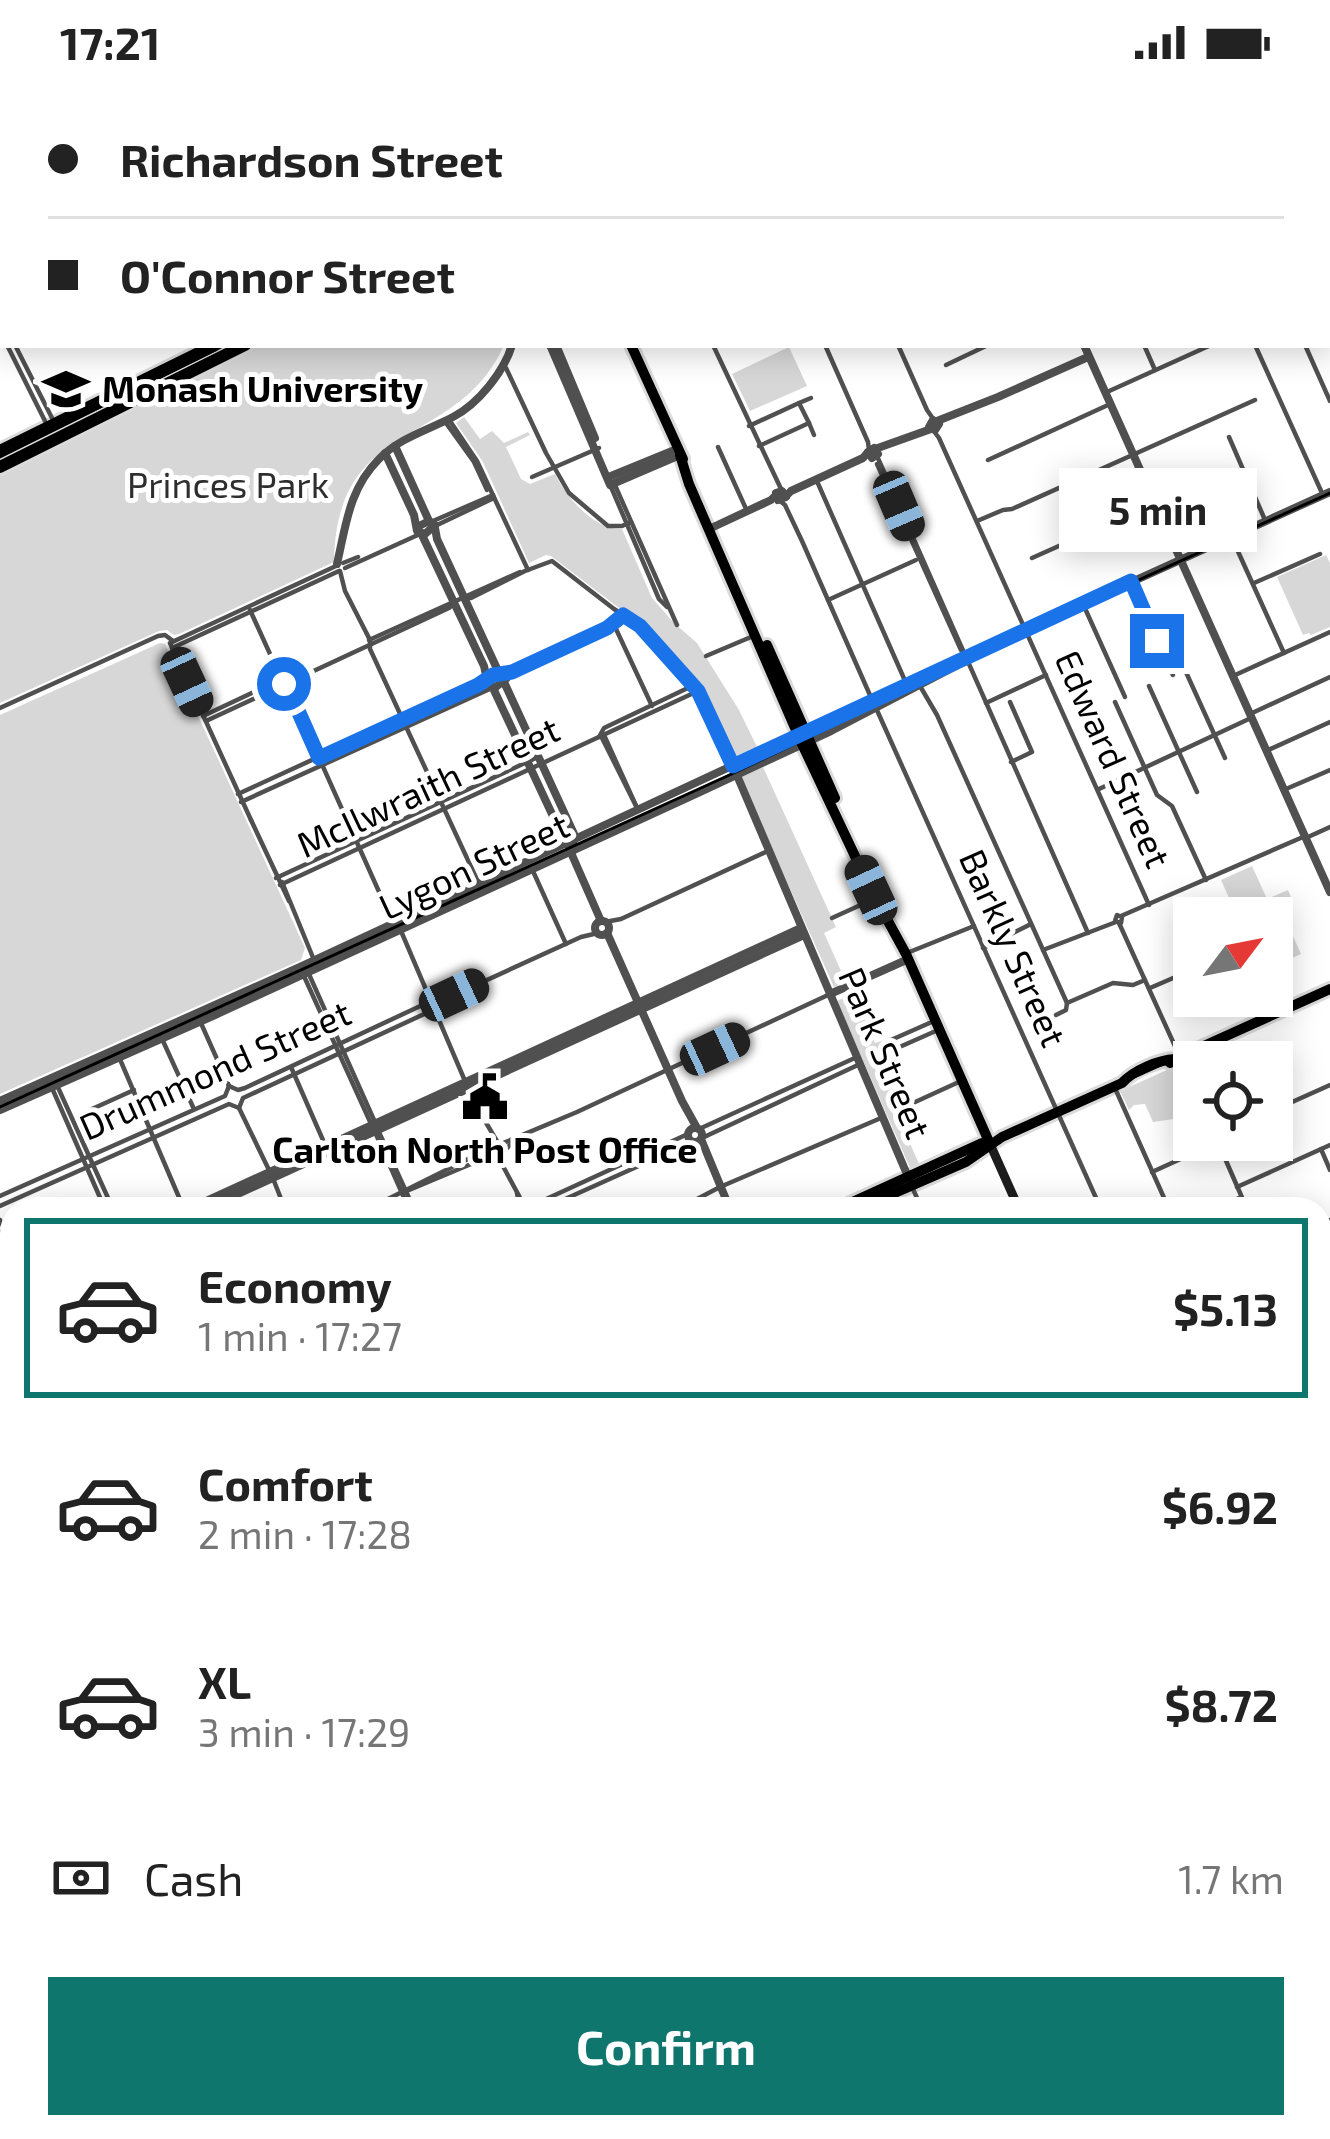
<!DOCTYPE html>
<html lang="en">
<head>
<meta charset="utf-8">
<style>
	:root { --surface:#fff; --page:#f2f2f2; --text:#222; --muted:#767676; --line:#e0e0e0; --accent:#0f766e }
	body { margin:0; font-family:"Exo 2",sans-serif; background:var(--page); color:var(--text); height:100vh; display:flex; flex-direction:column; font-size:45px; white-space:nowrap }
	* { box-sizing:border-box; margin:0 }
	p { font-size:39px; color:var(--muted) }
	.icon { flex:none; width:66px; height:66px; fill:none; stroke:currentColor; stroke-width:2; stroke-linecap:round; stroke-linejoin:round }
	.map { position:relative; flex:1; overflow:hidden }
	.sheet { position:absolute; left:0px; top:1113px; width:1332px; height:942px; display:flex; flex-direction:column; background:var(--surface); border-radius:36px 36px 0 0; box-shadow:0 6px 30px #0003 }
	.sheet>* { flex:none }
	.top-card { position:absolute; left:0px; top:0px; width:1332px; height:264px; box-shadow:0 6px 30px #0003; display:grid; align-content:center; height:264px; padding:0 48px; background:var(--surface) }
	.needle { width:78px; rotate:58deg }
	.tools { position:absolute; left:1173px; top:813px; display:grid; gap:24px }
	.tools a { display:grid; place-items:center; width:120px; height:120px; border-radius:0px; background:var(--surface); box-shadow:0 6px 30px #0003; font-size:60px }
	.end { position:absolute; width:54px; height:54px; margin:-27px; border:15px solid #1a73e8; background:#fff; box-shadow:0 0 0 6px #fff }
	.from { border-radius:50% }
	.bubble { position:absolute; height:84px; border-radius:0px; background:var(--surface); box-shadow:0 6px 30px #0003; font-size:39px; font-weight:700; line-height:84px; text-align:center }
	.car { position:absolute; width:36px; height:72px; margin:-36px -18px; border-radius:15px; box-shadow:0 0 9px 3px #0007; background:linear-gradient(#222 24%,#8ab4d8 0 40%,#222 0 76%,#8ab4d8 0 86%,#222 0) }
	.top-card b { display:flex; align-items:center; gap:42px; height:114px; font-size:45px }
	.top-card b+b { border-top:3px solid var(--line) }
	.top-card i { width:30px; height:30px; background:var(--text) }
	ul { padding:21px 0 0; list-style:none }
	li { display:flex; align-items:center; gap:36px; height:180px; margin:0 24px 18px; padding:0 24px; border:6px solid transparent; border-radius:0px }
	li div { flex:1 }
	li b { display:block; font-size:45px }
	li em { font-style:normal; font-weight:700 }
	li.current { border-color:var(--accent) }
	li>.icon { width:108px; height:108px; stroke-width:1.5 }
	.pay { display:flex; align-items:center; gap:30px; height:132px; padding:0 48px; font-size:45px }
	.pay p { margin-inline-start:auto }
	.cta { display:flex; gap:24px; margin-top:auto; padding:24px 48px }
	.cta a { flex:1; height:138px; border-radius:0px; background:var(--accent); color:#fff; font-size:48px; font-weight:700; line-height:138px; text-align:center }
	.status { display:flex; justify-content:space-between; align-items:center; height:84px; padding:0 60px; background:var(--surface); direction:ltr }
	.status svg { height:33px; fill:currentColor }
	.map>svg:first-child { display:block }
	.green { fill:#d7d7d7 }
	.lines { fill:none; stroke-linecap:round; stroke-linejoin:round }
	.stream { stroke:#9e9e9e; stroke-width:3 }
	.primary-casing { stroke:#dbdbdb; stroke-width:16 }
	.trunk-casing { stroke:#dbdbdb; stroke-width:18 }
	.minor { stroke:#505050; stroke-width:4.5 }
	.tertiary { stroke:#505050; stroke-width:8 }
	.secondary { stroke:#1d1d1d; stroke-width:9 }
	.primary { stroke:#000; stroke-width:10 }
	.trunk { stroke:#000; stroke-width:12 }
	.tram { stroke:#000; stroke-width:3 }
	.rail { stroke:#000; stroke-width:3; stroke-dasharray:18 6 3 6; stroke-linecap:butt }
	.route { stroke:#1a73e8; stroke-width:15 }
	.labels { text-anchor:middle; stroke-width:10; stroke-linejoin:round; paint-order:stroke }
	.poi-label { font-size:36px; font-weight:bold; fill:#000; stroke:#fff; text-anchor:start }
	.park-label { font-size:36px; fill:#2e2e2e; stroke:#fff }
	.street-label { font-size:36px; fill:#000; stroke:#fff }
</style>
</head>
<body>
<div class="status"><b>17:21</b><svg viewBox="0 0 49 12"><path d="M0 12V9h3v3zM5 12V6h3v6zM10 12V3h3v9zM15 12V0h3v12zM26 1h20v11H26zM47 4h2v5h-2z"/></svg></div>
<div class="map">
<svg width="1330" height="2055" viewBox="0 0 1330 2055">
	<rect width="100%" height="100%" fill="#fff"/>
	<!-- green -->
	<g class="green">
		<path d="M0 0H431L432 3H3V207L0 208Z"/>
		<path d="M253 261H504C457 367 336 330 334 478L179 550 174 551 167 546 159 547 0 619V387Z"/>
		<path d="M789 263 807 302 750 327 732 290Z"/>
		<path d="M464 333 480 355 492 347 504 359 528 348 530 351 506 363 521 395 530 400 555 390C567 414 594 446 622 445L652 514 674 539 697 559 739 626 758 665 733 676 704 609 650 544 619 524 551 472 546 471 529 479 483 378 456 339Z"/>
		<path d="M1326 471 1330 479V543L1311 551 1309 549 1303 551 1277 493Z"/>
		<path d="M160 559 165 560 305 864 301 876 0 1010V631Z"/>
		<path d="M763 683 836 843 824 849 846 898 834 903 740 693Z"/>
		<path d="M1252 782 1267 815 1288 806 1291 813 1278 819 1301 870 1272 883V834H1238L1221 796Z"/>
		<path d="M854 909 875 959 882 957 890 974 881 979 899 1019 910 1015 915 1025 904 1030 906 1036 901 1039 920 1082 911 1086 837 917Z"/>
		<path d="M1176 982 1194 1026 1174 1029V1035L1153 1038 1145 1020 1134 1021 1129 1026 1120 1007Z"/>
	</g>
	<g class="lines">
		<!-- stream -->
		<g class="stream">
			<path d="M1320 1675 1330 1655"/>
			<path d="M1320 1706 1330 1734"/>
			<path d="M1320 1801 1330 1792"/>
			<path d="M1193 2055 1197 2043"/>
		</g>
		<defs>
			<g id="primary">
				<path d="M517 0 519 3"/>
				<path d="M631 261 683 375"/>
				<path d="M680 371 689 400 802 660 871 806 906 870 990 1060"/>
				<path d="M767 561 835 714"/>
				<path d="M1170 979 1175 975 1330 905"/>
				<path d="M837 1125 982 1059 990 1060"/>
				<path d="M858 1125 966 1078 1002 1053 1122 999C1134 986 1158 976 1175 975"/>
				<path d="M0 1489 12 1484"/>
				<path d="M0 1501 12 1495"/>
				<path d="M743 2043 764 2055"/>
				<path d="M771 2043 791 2055"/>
			</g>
			<g id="trunk">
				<path d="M774 3 780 0"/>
				<path d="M0 367 215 261"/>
				<path d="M0 383 245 261"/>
				<path d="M0 1382 12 1408"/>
				<path d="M0 1403 12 1430"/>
				<path d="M1320 1518H1330"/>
				<path d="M293 2043 298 2055"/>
				<path d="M322 2043 327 2055"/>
			</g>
		</defs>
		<!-- primary casing -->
		<use href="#primary" class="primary-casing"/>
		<!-- trunk casing -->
		<use href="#trunk" class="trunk-casing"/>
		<!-- minor -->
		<g class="minor">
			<path d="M596 0 598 3"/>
			<path d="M670 0 671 3"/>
			<path d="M903 0 905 3"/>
			<path d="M1117 0 1118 3"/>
			<path d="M1187 0 1188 3"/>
			<path d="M1264 0 1266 3"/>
			<path d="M1300 0 1301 3"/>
			<path d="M9 3 10 0"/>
			<path d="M1036 3 1043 0"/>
			<path d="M1329 24H1330"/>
			<path d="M0 39 3 27"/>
			<path d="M1329 87 1330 86"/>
			<path d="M1329 206 1330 208"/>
			<path d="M0 213 3 212"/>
			<path d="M0 219 3 216"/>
			<path d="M0 229 3 238"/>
			<path d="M1329 237H1330"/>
			<path d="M0 247 3 253"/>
			<path d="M7 261 45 337"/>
			<path d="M15 261 52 334"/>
			<path d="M713 261 782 407"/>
			<path d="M825 261 868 358 869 366"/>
			<path d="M898 261 927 326 934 336"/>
			<path d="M1144 261 1155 286"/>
			<path d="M1255 261 1322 409"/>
			<path d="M1305 261 1330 317"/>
			<path d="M502 280 506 284 546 369 569 409 608 442H622L631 438"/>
			<path d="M946 281 988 261"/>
			<path d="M1107 308 1211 261"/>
			<path d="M799 319 811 314"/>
			<path d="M450 337 477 377 528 486"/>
			<path d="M446 339 474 378 487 406"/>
			<path d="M809 339 814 351"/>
			<path d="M749 342 799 319 809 339 759 362"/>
			<path d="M933 346 939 354 1149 821"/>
			<path d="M1229 353 1265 436"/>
			<path d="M718 363 747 427"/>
			<path d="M877 372 1088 849"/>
			<path d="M988 376 1108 321"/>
			<path d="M877 380 961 566"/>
			<path d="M532 393 599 364"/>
			<path d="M816 395 906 599"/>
			<path d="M614 399 677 541"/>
			<path d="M611 403 659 515 667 523"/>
			<path d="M780 417 785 421 802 457 873 618"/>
			<path d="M433 437 493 411"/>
			<path d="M977 437 1003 426 1012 425 1255 316"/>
			<path d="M435 442 494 414"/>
			<path d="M1231 452 1284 569"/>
			<path d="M1032 474 1153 420"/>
			<path d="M343 479 358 473"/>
			<path d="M345 484 420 450"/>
			<path d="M340 487 345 507 370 556V565L479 800"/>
			<path d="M1131 498 1173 591"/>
			<path d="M1254 499 1320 470"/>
			<path d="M464 514H471L525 487 552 477 614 525 639 541 662 565 701 612 730 683"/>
			<path d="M828 516 916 476"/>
			<path d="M1083 520 1125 613"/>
			<path d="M250 526 285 603"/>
			<path d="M616 545 652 622"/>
			<path d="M369 556 520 488"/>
			<path d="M172 564 339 487"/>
			<path d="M706 572 751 553"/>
			<path d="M527 580 607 544 623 531"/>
			<path d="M1185 586 1225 674"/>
			<path d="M1233 592 1330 548"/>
			<path d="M506 596 513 590 615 544 628 534"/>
			<path d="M284 600 290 609 393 839"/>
			<path d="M920 602 937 631 1067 919"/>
			<path d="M1149 602 1197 708"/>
			<path d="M1010 618 1032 668 1011 678"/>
			<path d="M1115 618 1157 711 1172 722 1206 796"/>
			<path d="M986 619 1046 591"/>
			<path d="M0 624 158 552 165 551 173 557"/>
			<path d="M876 624 1101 1125"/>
			<path d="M1250 630 1330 593"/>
			<path d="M203 632 279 596"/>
			<path d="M206 637 449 524 455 519"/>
			<path d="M604 651 638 726"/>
			<path d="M601 652 638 726"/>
			<path d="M599 653 604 644 692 602"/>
			<path d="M1266 667 1330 638"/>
			<path d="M1099 705 1251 634"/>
			<path d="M1286 705 1330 686"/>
			<path d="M238 710 488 595"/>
			<path d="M241 718 492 604"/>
			<path d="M251 736 170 559 336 482"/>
			<path d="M251 736 289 817"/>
			<path d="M1308 753 1330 743"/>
			<path d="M532 785 566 860"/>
			<path d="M276 794 538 673"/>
			<path d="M282 798 314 876"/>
			<path d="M280 801 698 607"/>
			<path d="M1117 831 1122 833 1121 839 1115 837Z"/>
			<path d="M1121 832 1303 753"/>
			<path d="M832 834 876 814"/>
			<path d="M605 838 621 835 768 767"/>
			<path d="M1119 839 1194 1004"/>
			<path d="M401 847 465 997"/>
			<path d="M983 864 1031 840"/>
			<path d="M1043 866 1116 838"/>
			<path d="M907 869 974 842"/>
			<path d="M308 888 374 1036"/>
			<path d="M303 890 372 1042"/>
			<path d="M1150 904 1194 885"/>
			<path d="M1056 931 1066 926 1067 919 1113 899 1133 901 1145 896"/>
			<path d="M200 937 229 1002"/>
			<path d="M934 937 891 956 890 962 895 965 938 946"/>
			<path d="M163 957 193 1023"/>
			<path d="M119 973 184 1125"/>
			<path d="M291 983 326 1063"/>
			<path d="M56 999 113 1125"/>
			<path d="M229 1002 238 1006 245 1004 431 917 454 911 581 853 598 849"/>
			<path d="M1114 1002 1169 1125"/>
			<path d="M52 1004 105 1125"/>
			<path d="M468 1008 498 1059"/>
			<path d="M913 1019 961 997"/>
			<path d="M239 1024 243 1014 435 925 449 915"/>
			<path d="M239 1024 269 1086"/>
			<path d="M92 1025 134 1006"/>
			<path d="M1272 1027 1330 1001"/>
			<path d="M699 1045 857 973"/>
			<path d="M378 1046 414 1125"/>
			<path d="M375 1048 409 1125"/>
			<path d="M702 1054 860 980"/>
			<path d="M1217 1056 1247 1125"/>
			<path d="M501 1060 577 1028 828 911"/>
			<path d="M1321 1065 1330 1086"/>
			<path d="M495 1070 502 1069 514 1057"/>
			<path d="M497 1071 525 1123"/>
			<path d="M1152 1088 1218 1058"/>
			<path d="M274 1097 285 1125"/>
			<path d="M912 1103 922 1125"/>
			<path d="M1237 1103 1330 1061"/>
			<path d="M402 1109 495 1070"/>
			<path d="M517 1109 520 1125 531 1122 690 1049"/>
			<path d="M0 1112 225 1012 229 1002"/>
			<path d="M0 1122 229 1020 239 1024"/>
			<path d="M368 1125 492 1063"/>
			<path d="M543 1125 692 1058"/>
			<path d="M678 1125 720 1103 881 1034"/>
			<path d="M1212 1125 1239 1114"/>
			<path d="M0 1136 12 1162"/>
			<path d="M1320 1140 1330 1136"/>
			<path d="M0 1148 12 1174"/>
			<path d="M1320 1181 1330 1177"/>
			<path d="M0 1271 12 1297"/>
			<path d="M1320 1285 1330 1307"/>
			<path d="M0 1362 12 1357"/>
			<path d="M0 1373 12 1367"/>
			<path d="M1320 1460 1330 1482"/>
			<path d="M0 1516 12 1542"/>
			<path d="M1320 1600 1330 1595"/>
			<path d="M1320 1616 1328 1633"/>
			<path d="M0 1626 12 1652"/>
			<path d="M0 1658 12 1653"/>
			<path d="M0 1741 12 1768"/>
			<path d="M0 1805 12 1800"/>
			<path d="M0 1848 12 1875"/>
			<path d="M1320 1865 1330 1860"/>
			<path d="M0 1872 12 1866"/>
			<path d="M1320 1922 1330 1918"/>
			<path d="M0 1948 12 1943"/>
			<path d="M1320 1984 1330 2006"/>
			<path d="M0 1991 12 2017"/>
			<path d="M0 2025 12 2020"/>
			<path d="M24 2043 30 2055"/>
			<path d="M89 2043 94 2055"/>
			<path d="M189 2043 195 2055"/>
			<path d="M485 2043 490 2055"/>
			<path d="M614 2043 636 2055"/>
			<path d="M731 2043 752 2055"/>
			<path d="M781 2043 802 2055"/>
			<path d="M1258 2043 1263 2055"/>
			<path d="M910 2048 925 2050"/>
			<path d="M239 2055 266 2043"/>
			<path d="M412 2055 438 2043"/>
			<path d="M1128 2055 1129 2043"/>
		</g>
		<!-- tertiary -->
		<g class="tertiary">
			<path d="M440 0 442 3"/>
			<path d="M748 0 749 3"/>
			<path d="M966 0 968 3"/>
			<path d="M550 261 610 401 680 371"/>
			<path d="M556 261 595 354"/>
			<path d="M1084 261 1330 808"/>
			<path d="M933 336 939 340 935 346 929 343Z"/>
			<path d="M937 337 998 313 1088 273"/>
			<path d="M395 362 429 437"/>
			<path d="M874 364 878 370 872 374 868 368Z"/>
			<path d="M875 365 931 345"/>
			<path d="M385 369 414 431 417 447 425 450 435 441 429 437 417 443"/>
			<path d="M611 392 677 365"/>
			<path d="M782 407 786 413 778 416 776 409Z"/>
			<path d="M786 412 791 407 863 374 868 368"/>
			<path d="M435 444 437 455 499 589"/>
			<path d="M709 445 771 416 776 411"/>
			<path d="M422 451 484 582 488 600 496 603 506 595 501 589 488 594"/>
			<path d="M337 480C346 441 349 405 379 375 399 354 428 346 453 333 478 320 504 288 512 261"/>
			<path d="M504 598 574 750 572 771 601 837"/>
			<path d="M493 604 566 760"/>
			<path d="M736 689 909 1095"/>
			<circle cx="602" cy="844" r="7"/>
			<path d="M607 849 682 1017 697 1044"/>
			<path d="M830 910 904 877"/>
			<path d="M0 1017 300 883 957 577 1330 408"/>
			<path d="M0 1026 215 931 702 707 831 647 956 582"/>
			<circle cx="695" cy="1051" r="7"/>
			<path d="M701 1055 730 1125"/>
			<path d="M189 1125 801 844"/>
			<path d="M205 1125 804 851"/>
			<path d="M0 1210 12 1204"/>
			<path d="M0 1217 12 1212"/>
			<path d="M0 1727 12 1722"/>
			<path d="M106 2055 133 2043"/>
			<path d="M535 2055 563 2043"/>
			<path d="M973 2055 974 2043"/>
		</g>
		<!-- secondary -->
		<path class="secondary" d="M990 1060 1019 1125"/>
		<!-- primary -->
		<use href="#primary" class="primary"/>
		<!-- trunk -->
		<use href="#trunk" class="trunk"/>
		<!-- tram -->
		<g class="tram">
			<path d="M772 3 779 0"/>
			<path d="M0 373 225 261"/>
			<path d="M0 1023 736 688 897 611 965 575 1330 409"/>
			<path d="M844 1125 1330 904"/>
			<path d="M0 1497 12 1492"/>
			<path d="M1320 1517H1330"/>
			<path d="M0 1729 12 1723"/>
			<path d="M756 2043 776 2055"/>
			<path d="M103 2055 130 2043"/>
		</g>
		<!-- rail -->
		<g class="rail">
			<path d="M180 0 185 3"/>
			<path d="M462 3 470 0"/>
			<path d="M1320 1764 1330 1766"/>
			<path d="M1145 2055 1147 2043"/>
		</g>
	</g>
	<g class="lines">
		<!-- route -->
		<path class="route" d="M284 600 288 604 319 674 478 601 493 591 512 588 607 544 623 531 640 542 698 607 733 682 1131 497 1157 557"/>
	</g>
	<!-- icons -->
	<defs>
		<symbol id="university-bare" viewBox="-9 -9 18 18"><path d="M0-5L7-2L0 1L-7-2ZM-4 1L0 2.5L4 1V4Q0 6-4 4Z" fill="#000" stroke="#fff" stroke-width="2.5" paint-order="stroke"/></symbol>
		<symbol id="civic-bare" viewBox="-9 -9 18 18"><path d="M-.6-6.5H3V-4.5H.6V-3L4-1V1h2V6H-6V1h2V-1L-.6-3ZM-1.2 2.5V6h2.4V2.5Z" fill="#000" stroke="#fff" stroke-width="2.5" paint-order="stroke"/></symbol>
	</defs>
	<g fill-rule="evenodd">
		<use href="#university-bare" x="33" y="272" width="66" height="66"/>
		<use href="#civic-bare" x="452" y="980" width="66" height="66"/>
	</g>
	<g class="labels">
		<!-- poi labels -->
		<g class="poi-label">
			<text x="102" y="318">Monash University</text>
			<text x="485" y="1079" text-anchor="middle">Carlton North Post Office</text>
		</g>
		<!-- park labels -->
		<g class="park-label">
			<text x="228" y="414">Princes Park</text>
		</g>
		<!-- street labels -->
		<g class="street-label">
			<text transform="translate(1113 675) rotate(66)" y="13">Edward Street</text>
			<text transform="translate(428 703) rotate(-25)" y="13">McIlwraith Street</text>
			<text transform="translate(474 782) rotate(-25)" y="13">Lygon Street</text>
			<text transform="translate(1013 864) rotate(66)" y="13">Barkly Street</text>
			<text transform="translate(885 969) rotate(67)" y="13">Park Street</text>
			<text transform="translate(215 986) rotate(-24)" y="13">Drummond Street</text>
		</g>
	</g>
</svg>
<div class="tools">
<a><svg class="needle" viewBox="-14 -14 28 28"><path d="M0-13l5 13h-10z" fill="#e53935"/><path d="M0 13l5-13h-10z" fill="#767676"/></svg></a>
<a><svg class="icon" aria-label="locate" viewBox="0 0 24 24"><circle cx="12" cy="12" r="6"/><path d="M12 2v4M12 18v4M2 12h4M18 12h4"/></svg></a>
</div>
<i class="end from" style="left:284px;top:600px"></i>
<i class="end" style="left:1157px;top:557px"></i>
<div class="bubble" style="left:1059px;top:384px;width:198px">5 min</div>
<i class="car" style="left:899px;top:422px;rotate:157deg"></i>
<i class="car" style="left:187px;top:598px;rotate:155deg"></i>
<i class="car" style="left:871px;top:806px;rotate:335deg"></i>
<i class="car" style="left:454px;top:911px;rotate:65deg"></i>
<i class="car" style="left:715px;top:965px;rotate:65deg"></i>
<div class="top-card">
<b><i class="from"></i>Richardson Street</b>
<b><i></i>O'Connor Street</b>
</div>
<section class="sheet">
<ul>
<li class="current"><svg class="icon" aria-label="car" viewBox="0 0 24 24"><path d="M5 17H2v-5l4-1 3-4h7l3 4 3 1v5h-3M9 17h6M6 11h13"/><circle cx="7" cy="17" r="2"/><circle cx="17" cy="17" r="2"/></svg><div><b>Economy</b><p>1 min · 17:27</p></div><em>$5.13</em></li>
<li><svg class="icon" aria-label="car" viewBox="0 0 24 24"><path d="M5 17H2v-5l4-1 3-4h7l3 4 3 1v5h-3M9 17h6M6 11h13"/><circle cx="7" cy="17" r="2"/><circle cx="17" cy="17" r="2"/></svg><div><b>Comfort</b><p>2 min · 17:28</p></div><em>$6.92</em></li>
<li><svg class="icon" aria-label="car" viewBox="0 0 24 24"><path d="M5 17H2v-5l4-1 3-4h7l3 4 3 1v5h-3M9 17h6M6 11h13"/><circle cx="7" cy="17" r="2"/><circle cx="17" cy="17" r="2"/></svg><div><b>XL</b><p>3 min · 17:29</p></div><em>$8.72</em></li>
</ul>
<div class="pay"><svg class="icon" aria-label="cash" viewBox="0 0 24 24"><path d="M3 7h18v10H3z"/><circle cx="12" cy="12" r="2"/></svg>Cash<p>1.7 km</p></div>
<div class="cta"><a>Confirm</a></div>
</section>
</div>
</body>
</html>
